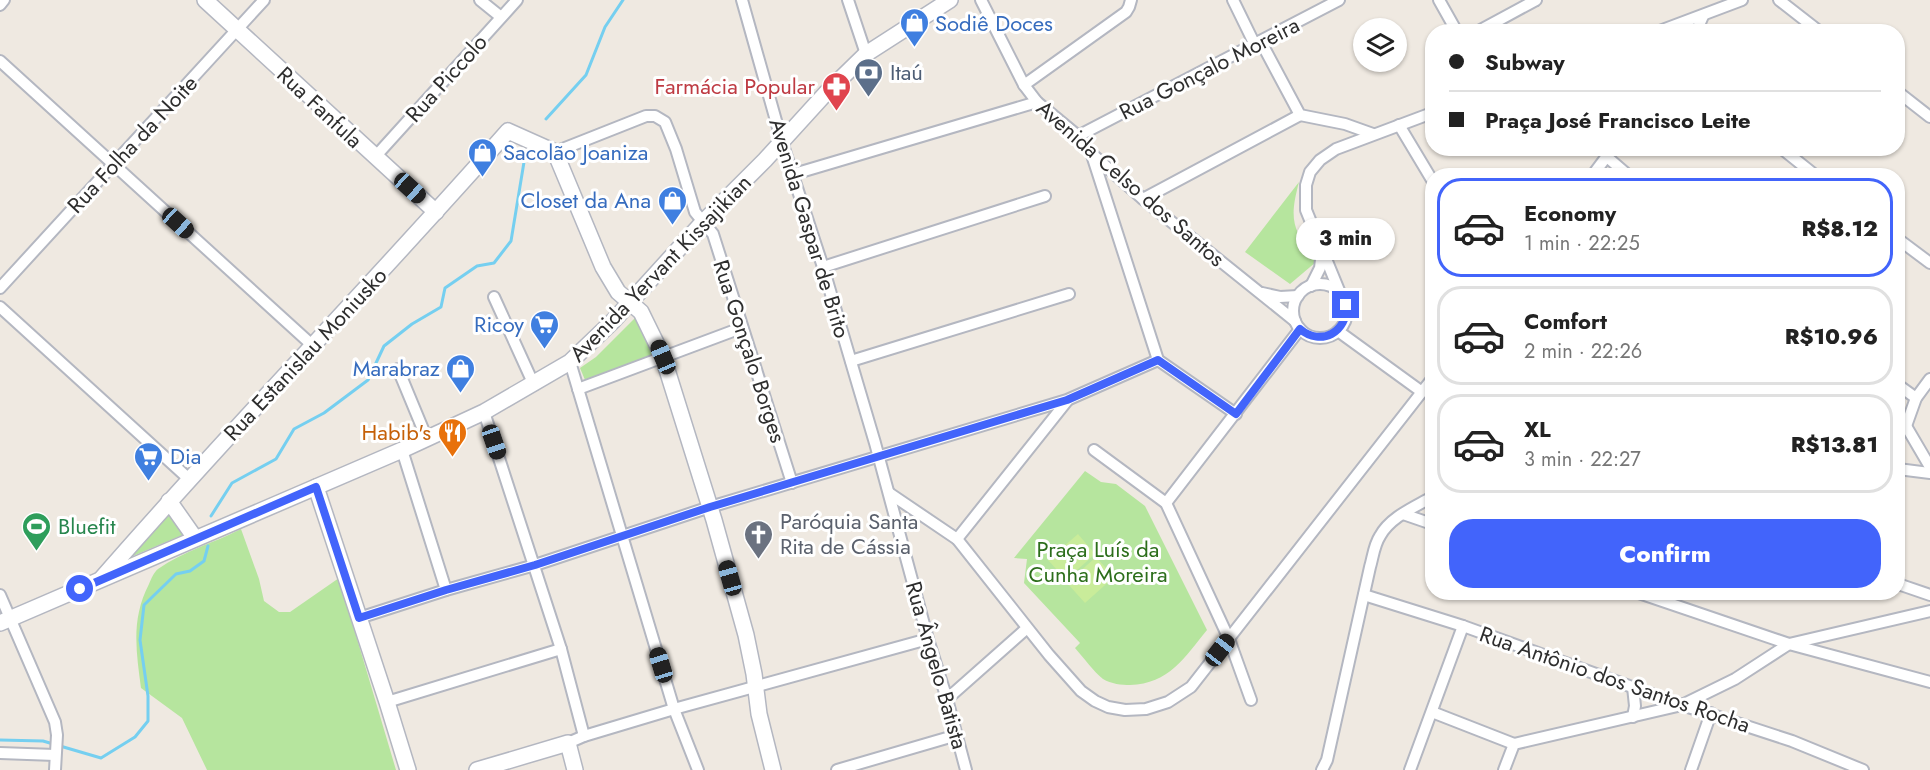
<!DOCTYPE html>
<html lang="en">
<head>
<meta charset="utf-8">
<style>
	:root { --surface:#fff; --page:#f6f6f6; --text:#222; --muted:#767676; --line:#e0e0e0; --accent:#4264fb }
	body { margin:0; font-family:Jost,sans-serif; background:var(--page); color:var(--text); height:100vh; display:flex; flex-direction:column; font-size:22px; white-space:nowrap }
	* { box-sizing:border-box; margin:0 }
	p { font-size:20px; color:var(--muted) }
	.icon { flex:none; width:33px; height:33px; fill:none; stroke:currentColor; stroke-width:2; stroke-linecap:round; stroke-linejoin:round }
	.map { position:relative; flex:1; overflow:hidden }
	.side { position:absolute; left:1425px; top:168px; width:480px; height:432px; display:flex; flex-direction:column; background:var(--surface); border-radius:24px; box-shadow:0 2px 4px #0004 }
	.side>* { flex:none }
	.banner { position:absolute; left:1425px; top:24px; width:480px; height:132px; border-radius:24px; box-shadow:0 2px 4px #0004; display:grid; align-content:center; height:132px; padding:0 24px; background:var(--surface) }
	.controls { position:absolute; left:1353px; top:18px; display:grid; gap:12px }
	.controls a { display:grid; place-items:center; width:54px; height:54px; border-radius:50%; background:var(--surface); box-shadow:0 2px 4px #0004; font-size:30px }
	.end { position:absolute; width:27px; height:27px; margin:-14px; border:8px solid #4264fb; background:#fff; box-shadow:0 0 0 3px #fff }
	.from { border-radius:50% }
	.bubble { position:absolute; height:42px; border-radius:21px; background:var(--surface); box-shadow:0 2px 4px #0004; font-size:20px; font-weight:800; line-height:42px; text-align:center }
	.car { position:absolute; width:18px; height:36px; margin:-18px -9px; border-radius:8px; box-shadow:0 0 4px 2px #0007; background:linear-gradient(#222 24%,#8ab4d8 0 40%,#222 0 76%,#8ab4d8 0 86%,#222 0) }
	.banner b { display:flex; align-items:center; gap:21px; height:57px; font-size:22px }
	.banner b+b { border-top:2px solid var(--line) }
	.banner i { width:15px; height:15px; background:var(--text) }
	ul { padding:10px 0 0; list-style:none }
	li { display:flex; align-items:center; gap:18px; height:99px; margin:0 12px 9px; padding:0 12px; border:3px solid var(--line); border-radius:24px }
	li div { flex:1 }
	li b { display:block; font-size:22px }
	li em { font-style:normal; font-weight:800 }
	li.selected { border-color:var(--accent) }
	li>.icon { width:54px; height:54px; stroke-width:1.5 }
	.action { display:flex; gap:12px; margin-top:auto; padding:12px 24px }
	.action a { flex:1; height:69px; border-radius:24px; background:var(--accent); color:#fff; font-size:24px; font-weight:800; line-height:69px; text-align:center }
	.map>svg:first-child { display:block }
	.green { fill:#b6e59e }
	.pitch { fill:#c9ec9a }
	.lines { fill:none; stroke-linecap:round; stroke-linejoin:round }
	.stream { stroke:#75cff0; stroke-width:3 }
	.street-casing { stroke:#b4b7c1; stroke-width:14 }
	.secondary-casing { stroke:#b4b7c1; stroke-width:18 }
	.street { stroke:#fff; stroke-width:10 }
	.secondary { stroke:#fff; stroke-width:15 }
	.route { stroke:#4264fb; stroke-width:8 }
	.labels { text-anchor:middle; stroke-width:6; stroke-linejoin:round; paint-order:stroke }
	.shop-label { font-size:22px; fill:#366cbe; stroke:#fff; text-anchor:start }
	.street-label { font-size:22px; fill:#2e2e2e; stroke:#fff }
	.service-label { font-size:22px; fill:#4e5e75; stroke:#fff; text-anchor:start }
	.health-label { font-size:22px; fill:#be3a42; stroke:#fff; text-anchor:end }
	.food-label { font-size:22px; fill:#c56008; stroke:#fff; text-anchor:end }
	.worship-label { font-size:22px; fill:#5b616d; stroke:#fff; text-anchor:start }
	.leisure-label { font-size:22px; fill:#27864d; stroke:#fff; text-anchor:start }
	.park-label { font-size:22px; fill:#2c6e1b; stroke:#fff }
</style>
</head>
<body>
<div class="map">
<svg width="1930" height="770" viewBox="0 0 1930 770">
	<rect width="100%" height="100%" fill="#efe9e1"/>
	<!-- green -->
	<g class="green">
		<path d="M1299 182C1288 223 1294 229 1316 262L1290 284 1245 252Z"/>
		<path d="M635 318 638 319 654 355 585 380 580 368 596 357Z"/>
		<path d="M1085 471 1101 482 1116 484 1145 506 1207 630C1185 657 1169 684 1130 685 1122 685 1111 684 1103 679 1093 671 1084 658 1075 648L1080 643 1024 583 1027 559 1014 558Z"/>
		<path d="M167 509 185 534 133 556 129 555Z"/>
		<path d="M241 529 259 579 264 601 279 612H290L339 578 396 770H207L182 718 141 688C136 650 131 619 149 584 151 579 154 572 158 569 183 551 214 543 241 529Z"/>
	</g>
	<!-- pitch -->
	<g class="pitch">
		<path d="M1078 534 1095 554 1066 580 1048 560Z"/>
		<path d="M1096 557 1114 577 1085 603 1067 583Z"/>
	</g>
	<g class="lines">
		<!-- stream -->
		<g class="stream">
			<path d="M546 119 586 75 605 27 623 0"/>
			<path d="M211 516 232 483 276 459 294 429 324 413 368 380 384 346 412 324 441 307 445 288 477 266 494 263 511 241 525 156"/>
			<path d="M0 740 43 741 101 758 135 737 148 721V696L140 640 144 605 176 574 190 571 204 561 208 546"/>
		</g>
		<defs>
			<g id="street">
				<path d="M480 0 501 17"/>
				<path d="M742 0 782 142 823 267 875 443 928 639 947 699 966 770"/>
				<path d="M848 0 866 54"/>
				<path d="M981 0 1024 85 1037 102 1078 136 1092 154 1143 199 1295 321"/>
				<path d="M1233 0 1255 45"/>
				<path d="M1439 0 1457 32"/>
				<path d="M1779 0 1820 32"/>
				<path d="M0 5 4 0"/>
				<path d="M1477 32 1536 0"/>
				<path d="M1657 32 1742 0"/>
				<path d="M1696 32 1703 16"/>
				<path d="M1261 42 1300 115 1345 124 1373 134"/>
				<path d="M0 61 312 345"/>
				<path d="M1024 85 1126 12 1129 7 1131 0"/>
				<path d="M1898 92 1930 117"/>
				<path d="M1399 125 1432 180"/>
				<path d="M1078 136 1339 0"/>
				<path d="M1781 148 1816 176"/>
				<path d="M555 152 646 116H655L665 122 676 149 695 212 713 234 792 483"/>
				<path d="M1092 155 1158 360 1236 414"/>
				<path d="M375 157 517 0"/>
				<path d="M1607 157 1629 176"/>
				<path d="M794 174 1037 102"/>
				<path d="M1592 176 1613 148"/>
				<path d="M1143 199 1300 115"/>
				<path d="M1898 239 1930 263"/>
				<path d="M823 267 1045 196"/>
				<circle cx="1320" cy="311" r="27"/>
				<path d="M1311 286 1320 268 1322 251"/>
				<path d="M0 288 264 0"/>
				<path d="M1262 293 1280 297 1298 296"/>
				<path d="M1340 293 1306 210V185L1310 172 1320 160 1336 149 1432 113"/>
				<path d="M494 297 534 385"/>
				<path d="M0 307 189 479"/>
				<path d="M1338 331 1422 392"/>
				<path d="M851 361 1069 294"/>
				<path d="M570 362 674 709 698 770"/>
				<path d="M398 369 427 439"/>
				<path d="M1898 385 1916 398"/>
				<path d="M578 389 741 328"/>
				<path d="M484 412 561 649 584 736"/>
				<path d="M1898 421 1906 426 1930 467"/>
				<path d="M1906 426 1916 398 1930 379"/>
				<path d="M402 450 446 590"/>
				<path d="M1094 450 1166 503 1229 639 1251 700"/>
				<path d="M1898 469 1930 473"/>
				<path d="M889 493 957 539 1049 655 1081 691 1095 701 1108 707 1125 710 1146 709 1168 702 1191 687 1432 379"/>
				<path d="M1166 503 1300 329"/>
				<path d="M1403 514 1432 524"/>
				<path d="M957 539 1067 401"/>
				<path d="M1898 584 1930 595"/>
				<path d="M1636 592 1789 644 1930 682"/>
				<path d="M0 595 55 722 57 735 55 770"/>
				<path d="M1364 595 1463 626 1682 705 1792 741 1863 770"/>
				<path d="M359 618 446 590 535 565 710 507 1067 400 1158 360"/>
				<path d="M947 699 1026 629"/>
				<path d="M387 702 561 649"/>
				<path d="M1432 712 1514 744"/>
				<path d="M1633 717 1635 706 1633 687"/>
				<path d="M568 743 584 736 674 709 928 639"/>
				<path d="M0 753 55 755"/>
				<path d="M837 770 957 735"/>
				<path d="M1322 770 1327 760 1370 567C1373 557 1374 545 1380 536 1390 517 1415 507 1432 497"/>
				<path d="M1410 770 1463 626"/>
				<path d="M1504 770 1514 744 1682 705 1735 679 1789 644 1930 611"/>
				<path d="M1691 770 1711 713"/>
			</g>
			<g id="secondary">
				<path d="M205 0 436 212"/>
				<path d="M316 487 387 702 408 770"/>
				<path d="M169 501 195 538"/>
				<path d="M102 578C234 426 375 282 508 131L555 152 603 267 618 292 641 312 663 357 714 520 746 635 754 674 759 714 773 770"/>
				<path d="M0 623 402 450 484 412 570 362 613 321 703 222 765 160 826 93 866 54 950 0"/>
				<path d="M477 770 568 743 575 770"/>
			</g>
		</defs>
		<!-- street casing -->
		<use href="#street" class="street-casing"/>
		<!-- secondary casing -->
		<use href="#secondary" class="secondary-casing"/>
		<!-- street -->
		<use href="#street" class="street"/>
		<!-- secondary -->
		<use href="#secondary" class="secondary"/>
	</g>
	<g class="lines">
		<!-- route -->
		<path class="route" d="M80 589 316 487 359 618 446 590 535 565 710 507 1067 400 1158 360 1236 414 1300 329C1321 347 1348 332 1346 305"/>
	</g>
	<!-- icons -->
	<defs>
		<symbol id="shop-pin" viewBox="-11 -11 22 30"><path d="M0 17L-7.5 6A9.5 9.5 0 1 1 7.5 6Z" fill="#3f7fe0" stroke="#fff"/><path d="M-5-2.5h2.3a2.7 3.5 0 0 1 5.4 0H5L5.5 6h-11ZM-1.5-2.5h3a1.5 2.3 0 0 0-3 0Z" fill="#fff"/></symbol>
		<symbol id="bank-pin" viewBox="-11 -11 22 30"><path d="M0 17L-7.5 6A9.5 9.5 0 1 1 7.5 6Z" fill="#5c6f8a" stroke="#fff"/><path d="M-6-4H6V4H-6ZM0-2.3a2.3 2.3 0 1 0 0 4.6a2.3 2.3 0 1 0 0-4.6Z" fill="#fff"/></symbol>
		<symbol id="pharmacy-pin" viewBox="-11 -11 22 30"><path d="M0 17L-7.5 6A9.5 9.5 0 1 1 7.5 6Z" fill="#e0444e" stroke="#fff"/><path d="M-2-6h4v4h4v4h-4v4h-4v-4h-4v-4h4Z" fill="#fff"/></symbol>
		<symbol id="supermarket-pin" viewBox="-11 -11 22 30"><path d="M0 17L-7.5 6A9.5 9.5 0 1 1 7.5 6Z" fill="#3f7fe0" stroke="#fff"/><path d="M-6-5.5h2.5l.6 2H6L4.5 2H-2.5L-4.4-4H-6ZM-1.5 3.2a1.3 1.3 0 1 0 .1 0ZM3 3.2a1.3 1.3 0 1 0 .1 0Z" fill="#fff"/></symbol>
		<symbol id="restaurant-pin" viewBox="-11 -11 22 30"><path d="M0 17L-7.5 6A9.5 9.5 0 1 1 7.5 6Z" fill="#e8710a" stroke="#fff"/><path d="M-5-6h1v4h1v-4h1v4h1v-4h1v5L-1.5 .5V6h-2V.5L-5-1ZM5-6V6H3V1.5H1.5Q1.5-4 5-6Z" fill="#fff"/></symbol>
		<symbol id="stadium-pin" viewBox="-11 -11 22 30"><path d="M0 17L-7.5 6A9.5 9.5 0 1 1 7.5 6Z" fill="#2e9e5b" stroke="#fff"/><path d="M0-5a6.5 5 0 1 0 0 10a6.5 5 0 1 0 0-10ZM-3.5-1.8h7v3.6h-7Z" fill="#fff"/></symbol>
		<symbol id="church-pin" viewBox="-11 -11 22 30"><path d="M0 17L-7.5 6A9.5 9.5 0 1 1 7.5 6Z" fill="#6b7280" stroke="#fff"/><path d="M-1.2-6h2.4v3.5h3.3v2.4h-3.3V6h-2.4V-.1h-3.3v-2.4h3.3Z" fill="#fff"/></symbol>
	</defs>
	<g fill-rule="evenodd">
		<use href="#shop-pin" x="898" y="6" width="33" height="45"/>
		<use href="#bank-pin" x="852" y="56" width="33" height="45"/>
		<use href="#pharmacy-pin" x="820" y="70" width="33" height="45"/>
		<use href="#shop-pin" x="466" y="136" width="33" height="45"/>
		<use href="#shop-pin" x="656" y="184" width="33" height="45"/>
		<use href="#supermarket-pin" x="528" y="308" width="33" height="45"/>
		<use href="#shop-pin" x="444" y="352" width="33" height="45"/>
		<use href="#restaurant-pin" x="436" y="416" width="33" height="45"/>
		<use href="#supermarket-pin" x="132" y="440" width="33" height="45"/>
		<use href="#stadium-pin" x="20" y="510" width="33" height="45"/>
		<use href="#church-pin" x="742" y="518" width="33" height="45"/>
	</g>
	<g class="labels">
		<!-- shop labels -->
		<g class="shop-label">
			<text x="935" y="31">Sodiê Doces</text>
			<text x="503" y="160">Sacolão Joaniza</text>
			<text x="651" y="208" text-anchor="end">Closet da Ana</text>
			<text x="524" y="332" text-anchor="end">Ricoy</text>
			<text x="440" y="376" text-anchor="end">Marabraz</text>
			<text x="170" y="464">Dia</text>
		</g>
		<!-- street labels -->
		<g class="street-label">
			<text transform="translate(1209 68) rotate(-27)" y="8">Rua Gonçalo Moreira</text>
			<text transform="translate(446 78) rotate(-48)" y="8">Rua Piccolo</text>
			<text transform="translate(320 107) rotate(43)" y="8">Rua Fanfula</text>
			<text transform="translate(132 144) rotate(-47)" y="8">Rua Folha da Noite</text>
			<text transform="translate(1131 183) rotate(41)" y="8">Avenida Celso dos Santos</text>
			<text transform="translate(810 228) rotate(73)" y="8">Avenida Gaspar de Brito</text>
			<text transform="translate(660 268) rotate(-46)" y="8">Avenida Yervant Kissajikian</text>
			<text transform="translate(750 351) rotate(72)" y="8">Rua Gonçalo Borges</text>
			<text transform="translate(305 354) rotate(-47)" y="8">Rua Estanislau Moniusko</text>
			<text transform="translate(937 665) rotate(74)" y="8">Rua Ângelo Batista</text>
			<text transform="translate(1615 679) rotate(19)" y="8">Rua Antônio dos Santos Rocha</text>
		</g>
		<!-- service labels -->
		<g class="service-label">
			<text x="890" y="80">Itaú</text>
		</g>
		<!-- health labels -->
		<g class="health-label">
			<text x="815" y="94">Farmácia Popular</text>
		</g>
		<!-- food labels -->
		<g class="food-label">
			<text x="431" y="440">Habib's</text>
		</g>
		<!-- worship labels -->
		<g class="worship-label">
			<text x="780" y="529">Paróquia Santa<tspan x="780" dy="25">Rita de Cássia</tspan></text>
		</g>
		<!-- leisure labels -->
		<g class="leisure-label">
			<text x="58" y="534">Bluefit</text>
		</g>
		<!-- park labels -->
		<g class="park-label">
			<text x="1098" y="557">Praça Luís da<tspan x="1098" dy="25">Cunha Moreira</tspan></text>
		</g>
	</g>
</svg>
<div class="controls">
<a><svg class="icon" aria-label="layers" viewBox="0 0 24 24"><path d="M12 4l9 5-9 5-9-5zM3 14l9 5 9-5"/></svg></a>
</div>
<i class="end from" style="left:80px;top:589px"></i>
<i class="end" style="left:1346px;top:305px"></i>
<div class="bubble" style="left:1296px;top:218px;width:99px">3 min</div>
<i class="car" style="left:410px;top:188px;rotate:132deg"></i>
<i class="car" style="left:178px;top:223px;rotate:132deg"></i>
<i class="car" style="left:663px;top:357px;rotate:337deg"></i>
<i class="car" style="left:494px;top:442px;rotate:161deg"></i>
<i class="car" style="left:730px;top:578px;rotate:344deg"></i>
<i class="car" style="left:1220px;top:650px;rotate:38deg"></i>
<i class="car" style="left:661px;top:665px;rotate:343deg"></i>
<div class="banner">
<b><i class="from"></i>Subway</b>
<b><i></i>Praça José Francisco Leite</b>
</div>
<section class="side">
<ul>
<li class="selected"><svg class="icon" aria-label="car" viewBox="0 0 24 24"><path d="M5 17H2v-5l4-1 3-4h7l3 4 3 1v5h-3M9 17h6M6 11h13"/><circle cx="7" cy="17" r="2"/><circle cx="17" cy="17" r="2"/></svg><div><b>Economy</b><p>1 min · 22:25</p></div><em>R$8.12</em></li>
<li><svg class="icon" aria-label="car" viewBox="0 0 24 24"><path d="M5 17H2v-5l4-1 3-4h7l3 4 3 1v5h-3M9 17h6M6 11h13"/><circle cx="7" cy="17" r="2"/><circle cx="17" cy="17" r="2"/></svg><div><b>Comfort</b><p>2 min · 22:26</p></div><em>R$10.96</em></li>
<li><svg class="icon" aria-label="car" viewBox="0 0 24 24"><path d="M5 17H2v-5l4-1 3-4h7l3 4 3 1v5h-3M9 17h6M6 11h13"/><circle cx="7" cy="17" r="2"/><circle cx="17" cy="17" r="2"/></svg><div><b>XL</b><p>3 min · 22:27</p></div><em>R$13.81</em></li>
</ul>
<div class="action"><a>Confirm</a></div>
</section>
</div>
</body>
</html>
